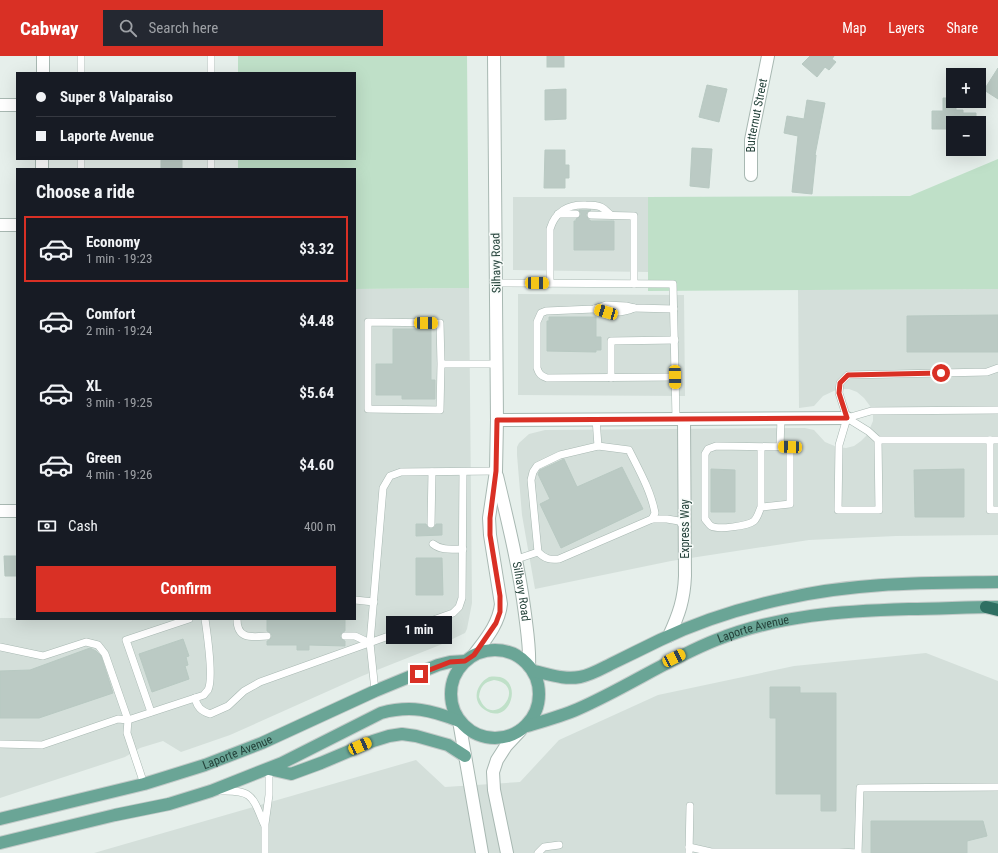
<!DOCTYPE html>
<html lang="en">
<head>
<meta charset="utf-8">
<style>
	:root { --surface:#171b24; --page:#242831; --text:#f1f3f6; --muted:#9ea1a6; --line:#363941; --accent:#d93025 }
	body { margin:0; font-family:"Roboto Condensed",sans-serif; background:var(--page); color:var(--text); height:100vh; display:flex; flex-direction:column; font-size:15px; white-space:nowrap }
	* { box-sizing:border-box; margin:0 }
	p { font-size:13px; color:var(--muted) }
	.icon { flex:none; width:22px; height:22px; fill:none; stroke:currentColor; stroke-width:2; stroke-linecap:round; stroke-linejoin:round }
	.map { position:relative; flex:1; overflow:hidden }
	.drawer { position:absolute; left:16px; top:112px; width:340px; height:452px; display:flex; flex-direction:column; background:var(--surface); border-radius:0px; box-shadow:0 4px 16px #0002 }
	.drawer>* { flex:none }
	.banner { position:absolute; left:16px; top:16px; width:340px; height:88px; border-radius:0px; box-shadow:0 4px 16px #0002; display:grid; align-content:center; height:88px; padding:0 20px; background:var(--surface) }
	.fabs { position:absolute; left:946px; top:12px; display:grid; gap:8px }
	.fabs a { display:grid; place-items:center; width:40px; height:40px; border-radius:0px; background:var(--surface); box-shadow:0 4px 16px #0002; font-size:20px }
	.end { position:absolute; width:18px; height:18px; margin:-9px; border:5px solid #d93025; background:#fff; box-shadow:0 0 0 2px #fff }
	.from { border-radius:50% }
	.bubble { position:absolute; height:28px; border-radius:0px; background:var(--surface); box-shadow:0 4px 16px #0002; font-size:13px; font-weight:700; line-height:28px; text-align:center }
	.car { position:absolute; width:12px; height:24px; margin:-12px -6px; border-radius:5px; box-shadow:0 0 3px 1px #0007; background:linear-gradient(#f5c518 24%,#345 0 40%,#f5c518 0 76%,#345 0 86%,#f5c518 0) }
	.banner b { display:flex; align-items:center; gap:14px; height:38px; font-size:15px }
	.banner b+b { border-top:1px solid var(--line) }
	.banner i { width:10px; height:10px; background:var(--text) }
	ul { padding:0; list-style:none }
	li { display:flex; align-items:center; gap:12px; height:66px; margin:0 8px 6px; padding:0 12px; border:2px solid transparent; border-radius:0px }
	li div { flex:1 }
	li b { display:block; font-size:15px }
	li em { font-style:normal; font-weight:700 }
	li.active { border-color:var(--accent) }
	li>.icon { width:36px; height:36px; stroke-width:1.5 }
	h2 { padding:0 20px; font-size:18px; line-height:48px }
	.pay { display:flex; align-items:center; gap:10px; height:44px; padding:0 20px; font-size:15px }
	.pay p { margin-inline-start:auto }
	.button { display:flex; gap:8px; margin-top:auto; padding:8px 20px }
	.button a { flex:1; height:46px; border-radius:0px; background:var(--accent); color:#fff; font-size:16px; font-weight:700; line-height:46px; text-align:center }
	header { display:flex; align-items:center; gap:24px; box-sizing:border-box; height:56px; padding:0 20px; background:var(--accent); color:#fff }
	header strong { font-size:19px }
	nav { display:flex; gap:22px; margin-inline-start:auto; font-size:14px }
	.search { width:280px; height:36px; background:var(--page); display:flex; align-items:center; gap:10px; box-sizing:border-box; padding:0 14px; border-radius:0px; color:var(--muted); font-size:15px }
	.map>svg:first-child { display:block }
	.built { fill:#d4dfda }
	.green { fill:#bfe0c8; fill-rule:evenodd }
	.building { fill:#bbcac4; stroke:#b8c9c2 }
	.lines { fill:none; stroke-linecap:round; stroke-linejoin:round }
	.service-casing { stroke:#a8b8b2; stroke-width:8 }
	.minor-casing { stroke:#a8b8b2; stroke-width:14 }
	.tertiary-casing { stroke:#a8b8b2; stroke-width:14 }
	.primary-casing { stroke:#c2cac8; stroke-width:14 }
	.motorway-casing { stroke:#c2cac8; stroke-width:14 }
	.service { stroke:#fff; stroke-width:7 }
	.minor { stroke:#fff; stroke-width:12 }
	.tertiary { stroke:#fff; stroke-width:12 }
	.primary { stroke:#6aa596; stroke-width:12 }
	.motorway { stroke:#2f6f62; stroke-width:12 }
	.route { stroke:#d93025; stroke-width:5 }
	.labels { text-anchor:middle; stroke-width:3; stroke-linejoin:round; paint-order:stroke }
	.street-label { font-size:12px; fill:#24423a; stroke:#f7fbf9 }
</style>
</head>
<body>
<header>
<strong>Cabway</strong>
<div class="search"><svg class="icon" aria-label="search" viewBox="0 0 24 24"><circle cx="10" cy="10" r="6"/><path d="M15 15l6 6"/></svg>Search here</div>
<nav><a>Map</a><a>Layers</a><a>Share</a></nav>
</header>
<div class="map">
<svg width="998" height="797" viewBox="0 0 998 797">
	<rect width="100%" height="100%" fill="#e6efeb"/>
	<!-- built -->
	<g class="built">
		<path d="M513 141H648V216L513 214Z"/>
		<path d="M469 232 472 547 467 573 465 577 440 589 362 620 230 679 181 696 163 685 140 692 125 701 0 742V562H17V563H355V233Z"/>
		<path d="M998 233V479L896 480 809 484 671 505 535 533 522 459 517 399V391L519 387 529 378 545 374 805 372 814 374 825 386 837 391 846 392 854 390 861 385 867 379 873 365V358L870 350 864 342 857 336 849 333H838L823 340 814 350 799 352 798 234Z"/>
		<path d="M518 238 684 239 685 340 518 339Z"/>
		<path d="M926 597 998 625V797H94L416 704 445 731 520 726 559 684 658 639 794 610Z"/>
	</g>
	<!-- green -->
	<g class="green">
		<path d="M238 0H467L469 232 355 233V113H238V103H355V17H238Z"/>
		<path d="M998 103V233L648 235V141L910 140Z"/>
		<path d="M489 621C527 615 512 672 485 654 471 645 476 628 489 621ZM494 624C530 629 492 677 479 641 480 631 484 626 494 624Z"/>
	</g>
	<!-- building -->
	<g class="building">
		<rect x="547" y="0" width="17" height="11"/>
		<path d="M810 0H834L832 3 836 6 829 14 825 11 817 21 802 8Z"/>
		<path d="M998 12V43L984 34Z"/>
		<path d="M707 29 727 33 719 66 699 61Z"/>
		<path d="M566 33V63L545 64V34Z"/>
		<path d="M943 42H953V45H956V54H963V57H976V67H953V73H932V55H943Z"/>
		<path d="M807 44 825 47 815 99H816L812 138 792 136 798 80 784 77 787 60 804 63Z"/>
		<path d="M692 92 712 93 709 132 690 130Z"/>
		<path d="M545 94H565V109H569V122H565V132H544Z"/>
		<rect x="161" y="103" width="21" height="10"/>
		<path d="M579 154H591L587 156 586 159 588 163 591 165H614V194H574V165H576V163L580 160 581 158Z"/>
		<path d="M998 259V296H907V260Z"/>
		<path d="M549 261H596V281H601V294H596V296L547 295V265H549Z"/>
		<path d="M393 273H431V324H435V343H402V339H376V308H393Z"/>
		<path d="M564 403 577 431 622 411 643 453 561 492 540 448 550 443 538 418 540 414Z"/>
		<path d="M711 413 735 414V456H711Z"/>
		<path d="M964 413V461H915L914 414Z"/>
		<path d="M416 468H426L428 472 431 473 435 471 436 468H442V479L416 480Z"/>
		<path d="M4 500H17V520H5Z"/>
		<path d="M416 502H442L443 539H416Z"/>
		<path d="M267 563H345V575L342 576 340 580 341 583 345 585V590L309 589V594H297V589H267V585L270 584 272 580 271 577 267 575Z"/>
		<path d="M183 583 189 600 186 601 188 609 185 610 189 623 152 636 139 598Z"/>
		<path d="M90 592 96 595 101 600 113 637 39 662H0V615L30 614Z"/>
		<path d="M770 631H800V637H836V755H821V738H776V662H770Z"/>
		<path d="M871 765H983L987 780 967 785V797H871Z"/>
	</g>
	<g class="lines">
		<defs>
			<g id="service">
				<path d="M81 0V17"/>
				<path d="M211 17V0"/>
				<path d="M81 103V113"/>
				<path d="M211 113V103"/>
				<path d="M558 158H576"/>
				<path d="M591 159 634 160V228"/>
				<path d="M496 227 673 228 676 363"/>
				<path d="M550 227V173C555 156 568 148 586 149 591 149 596 149 601 151 605 153 608 157 611 159"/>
				<path d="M594 253C608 257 621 258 634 252"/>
				<path d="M674 253 634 252 626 250 606 249 594 253 546 255 541 257 537 266V312C539 318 541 320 547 322L675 321"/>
				<path d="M441 308 440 354 368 353V266L440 267 441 308H497"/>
				<path d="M998 312 987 316 848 319 840 327 839 337 847 362 871 355 998 354"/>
				<path d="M611 322V285L675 284"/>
				<path d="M596 363 598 390"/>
				<path d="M878 384 868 375 847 362 839 389 838 454H879L878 384H998"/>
				<path d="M990 384V454H998"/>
				<path d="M598 390 629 394C639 414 651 435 655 457L652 463 559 503C550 504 545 503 538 496L531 424 533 416 537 410 560 399Z"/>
				<path d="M761 391V451L790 448V391L716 390 708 393 705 398V463C707 465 709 469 711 470 718 474 748 470 754 465 758 461 759 455 761 451"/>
				<path d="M780 391 781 362"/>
				<path d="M652 463H667L679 465 684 471"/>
				<path d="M431 468 432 416"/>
				<path d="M433 488C442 495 452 493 463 493"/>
				<path d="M517 503 538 496"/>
				<path d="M355 544 374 546"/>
				<path d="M237 563C237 584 252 581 267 580"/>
				<path d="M345 580H355L370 587"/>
				<path d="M0 591 43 600 86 586 98 589 105 598 128 664 127 677 144 728"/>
				<path d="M375 635 370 587 383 432 390 420 401 416 496 415"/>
				<path d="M195 642C197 651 201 655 210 658L228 650 244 635 260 626 453 557 459 551 462 542 463 416"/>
				<path d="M151 656 126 584 189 563"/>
				<path d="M0 688 42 689 118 663 128 664 204 639C205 637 207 635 208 634 214 622 207 577 205 563"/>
				<path d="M220 735C252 734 252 739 264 768"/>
				<path d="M689 791 711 796H839L858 797"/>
				<path d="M265 797V768L269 739V713"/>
				<path d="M538 797 544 791 559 789"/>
				<path d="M689 797 690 750"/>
				<path d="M858 797 860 732 998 731"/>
			</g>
			<g id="minor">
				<path d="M43 17V0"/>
				<path d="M0 49H17"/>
				<path d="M42 113V103"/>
				<path id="s1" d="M751 119V84L768 0"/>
				<path d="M0 169H17"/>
				<path d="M497 364 847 362"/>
				<path d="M0 455H17"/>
				<path d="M669 580C679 558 684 544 685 520L684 363"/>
			</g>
			<g id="tertiary">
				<path id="s2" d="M497 420C508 466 519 511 525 558 527 575 530 592 529 610"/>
				<path d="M474 599C485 584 499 568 501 548L490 479 489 462 496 415 497 364 494 0"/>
				<path d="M459 665 482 797"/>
				<path d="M507 797 494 734 493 716 497 704 506 690 520 675"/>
			</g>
			<g id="primary">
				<circle cx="495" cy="638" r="44"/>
				<path d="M533 615C549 618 563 624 580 621 591 619 601 613 611 608 627 600 644 592 660 584 700 565 741 552 783 543 854 526 926 527 998 526"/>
				<path id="s3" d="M527 670C544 665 562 660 578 653 626 632 668 603 716 584 778 559 843 555 909 553 938 553 967 551 997 551"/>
				<path d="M269 713 291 718 321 707 373 685 389 680 402 678 416 680 448 689 465 700"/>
				<path id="s4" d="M0 763 144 728 205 709 262 687 375 635 438 609 450 606 465 605"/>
				<path d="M0 787 115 759 169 748 211 735 282 707 381 657C411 649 431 654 459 665"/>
			</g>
			<path id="motorway" d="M986 551 998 554"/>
		</defs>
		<!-- service casing -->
		<use href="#service" class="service-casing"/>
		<!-- minor casing -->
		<use href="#minor" class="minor-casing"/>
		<!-- tertiary casing -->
		<use href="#tertiary" class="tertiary-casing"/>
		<!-- primary casing -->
		<use href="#primary" class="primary-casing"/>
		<!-- motorway casing -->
		<use href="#motorway" class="motorway-casing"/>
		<!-- service -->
		<use href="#service" class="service"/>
		<!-- minor -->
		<use href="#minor" class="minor"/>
		<!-- tertiary -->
		<use href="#tertiary" class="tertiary"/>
		<!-- primary -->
		<use href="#primary" class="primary"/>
		<!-- motorway -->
		<use href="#motorway" class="motorway"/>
	</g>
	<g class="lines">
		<!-- route -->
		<path class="route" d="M419 618 450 606 465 605 474 599 496 567 500 556V540L490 479V462L496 415 497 364 847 362 839 337 840 327 848 319 941 317"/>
	</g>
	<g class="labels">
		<!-- street labels -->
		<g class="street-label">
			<text dy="4" stroke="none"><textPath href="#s1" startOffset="60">Butternut Street</textPath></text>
			<text transform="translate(496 207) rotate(-91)" y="4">Silhavy Road</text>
			<text transform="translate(685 473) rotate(-90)" y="4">Express Way</text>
			<text dy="4" stroke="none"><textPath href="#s2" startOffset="118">Silhavy Road</textPath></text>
			<text dy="4" stroke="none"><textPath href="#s3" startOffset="247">Laporte Avenue</textPath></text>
			<text dy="4" stroke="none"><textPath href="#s4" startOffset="247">Laporte Avenue</textPath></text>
		</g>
	</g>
</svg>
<div class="fabs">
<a>+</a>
<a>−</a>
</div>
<i class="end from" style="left:941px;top:317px"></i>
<i class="end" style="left:419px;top:618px"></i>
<div class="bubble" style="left:386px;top:560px;width:66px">1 min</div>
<i class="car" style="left:537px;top:227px;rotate:91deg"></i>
<i class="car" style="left:606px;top:256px;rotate:286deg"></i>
<i class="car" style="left:426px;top:267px;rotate:91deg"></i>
<i class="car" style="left:675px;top:321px;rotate:179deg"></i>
<i class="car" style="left:790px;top:391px;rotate:272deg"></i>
<i class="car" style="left:674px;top:602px;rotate:64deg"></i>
<i class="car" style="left:360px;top:690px;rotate:66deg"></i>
<div class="banner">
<b><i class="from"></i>Super 8 Valparaiso</b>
<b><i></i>Laporte Avenue</b>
</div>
<section class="drawer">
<h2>Choose a ride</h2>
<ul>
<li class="active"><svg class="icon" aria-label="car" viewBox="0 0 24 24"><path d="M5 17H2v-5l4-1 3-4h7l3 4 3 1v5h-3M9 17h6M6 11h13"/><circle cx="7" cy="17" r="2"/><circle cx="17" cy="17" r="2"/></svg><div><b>Economy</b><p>1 min · 19:23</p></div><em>$3.32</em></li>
<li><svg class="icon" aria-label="car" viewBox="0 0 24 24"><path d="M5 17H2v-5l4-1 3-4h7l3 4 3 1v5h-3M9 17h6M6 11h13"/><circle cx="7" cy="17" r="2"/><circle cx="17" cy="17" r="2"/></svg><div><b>Comfort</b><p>2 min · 19:24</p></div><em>$4.48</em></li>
<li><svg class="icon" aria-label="car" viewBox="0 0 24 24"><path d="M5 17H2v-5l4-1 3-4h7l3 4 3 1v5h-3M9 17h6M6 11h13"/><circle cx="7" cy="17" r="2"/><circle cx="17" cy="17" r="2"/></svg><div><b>XL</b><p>3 min · 19:25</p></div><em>$5.64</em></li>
<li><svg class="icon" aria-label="car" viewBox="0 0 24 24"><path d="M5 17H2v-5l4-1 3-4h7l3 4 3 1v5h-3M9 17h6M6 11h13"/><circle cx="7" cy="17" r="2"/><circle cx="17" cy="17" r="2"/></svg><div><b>Green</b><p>4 min · 19:26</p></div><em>$4.60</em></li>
</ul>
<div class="pay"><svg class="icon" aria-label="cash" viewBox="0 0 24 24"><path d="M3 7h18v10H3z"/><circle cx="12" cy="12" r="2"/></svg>Cash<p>400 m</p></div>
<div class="button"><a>Confirm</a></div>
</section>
</div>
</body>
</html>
